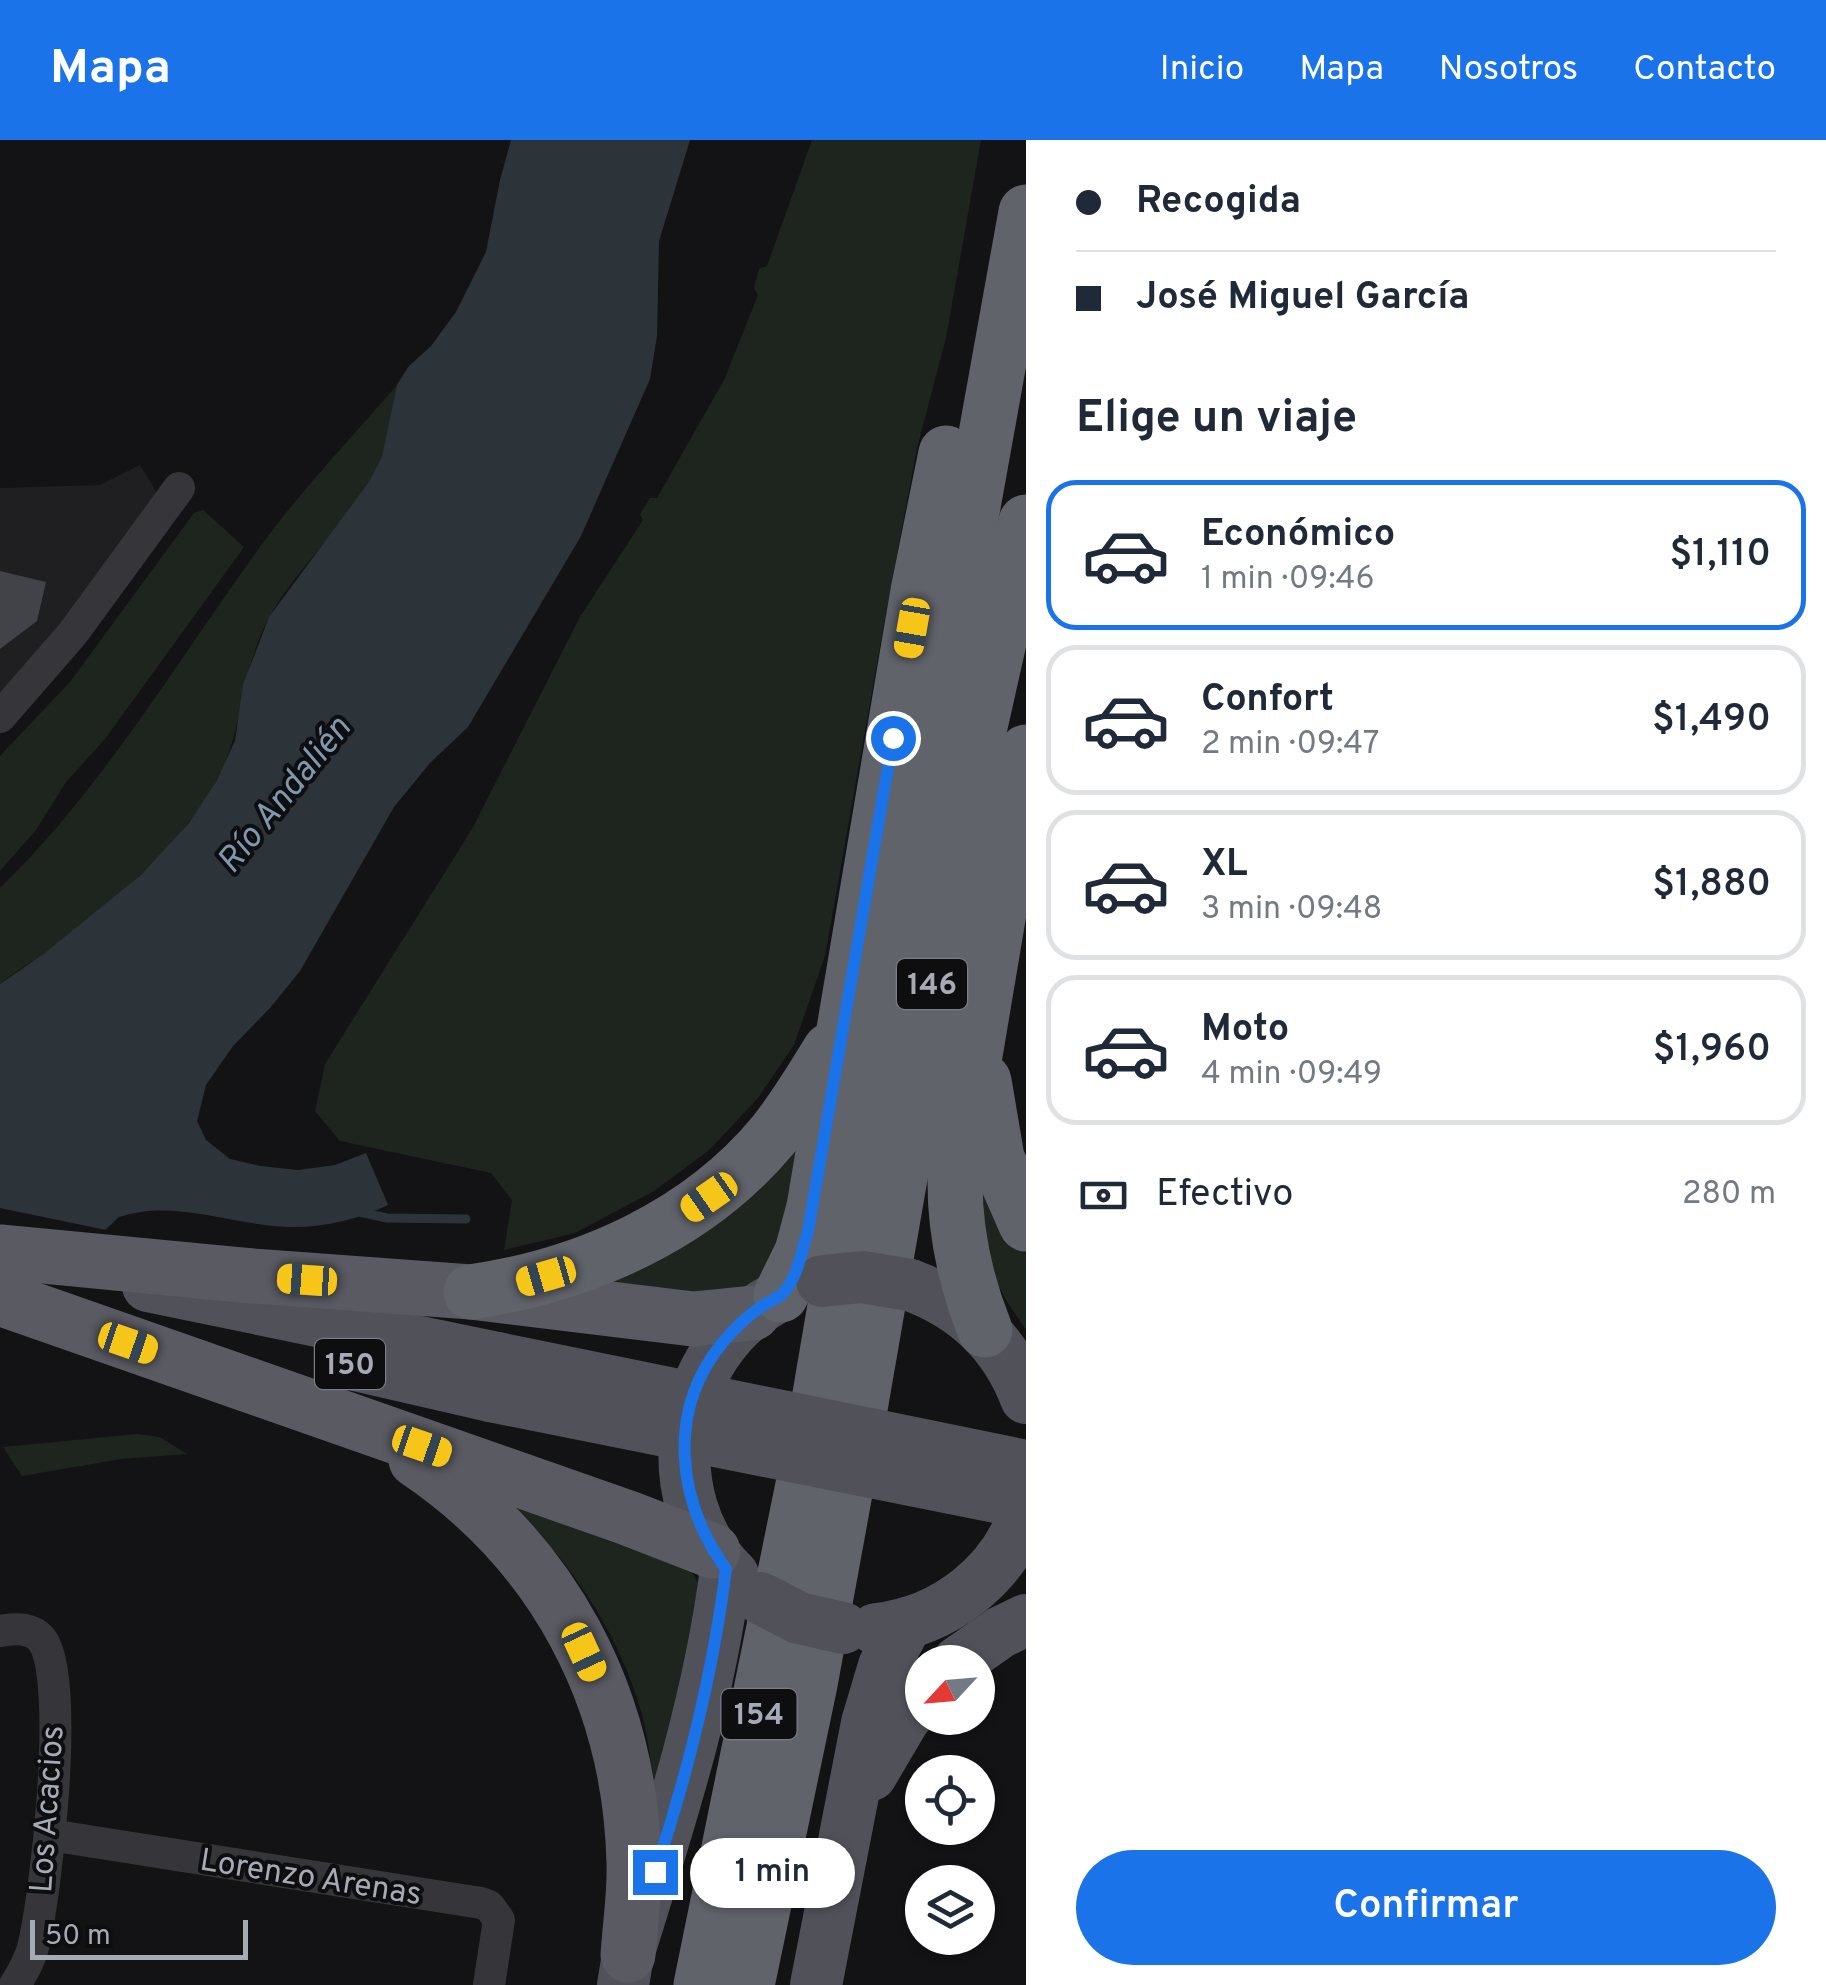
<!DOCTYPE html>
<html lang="es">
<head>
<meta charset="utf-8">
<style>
	:root { --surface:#fff; --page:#f6f6f7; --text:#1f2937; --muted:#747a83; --line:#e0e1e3; --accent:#1a73e8 }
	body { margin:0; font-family:Overpass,sans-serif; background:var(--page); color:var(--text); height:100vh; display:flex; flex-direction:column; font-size:38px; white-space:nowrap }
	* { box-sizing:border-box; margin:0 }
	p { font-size:32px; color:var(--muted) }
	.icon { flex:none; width:55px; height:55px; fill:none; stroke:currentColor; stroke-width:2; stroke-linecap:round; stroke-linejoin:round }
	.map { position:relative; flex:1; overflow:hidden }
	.side { display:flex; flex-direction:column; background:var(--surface); width:800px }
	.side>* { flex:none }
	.banner { display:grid; align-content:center; height:220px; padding:0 50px; background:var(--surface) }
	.needle { width:65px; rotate:244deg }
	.controls { position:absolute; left:905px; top:1505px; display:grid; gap:20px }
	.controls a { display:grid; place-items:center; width:90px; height:90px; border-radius:50%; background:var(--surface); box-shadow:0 2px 8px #0004; font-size:50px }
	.scale { position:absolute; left:30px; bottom:25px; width:218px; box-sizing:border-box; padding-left:10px; border:5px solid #a6aab5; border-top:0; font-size:28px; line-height:35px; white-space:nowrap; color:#a6aab5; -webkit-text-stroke:8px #0e0e10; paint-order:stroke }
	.end { position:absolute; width:45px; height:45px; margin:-22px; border:12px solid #1a73e8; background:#fff; box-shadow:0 0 0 5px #fff }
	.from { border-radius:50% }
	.bubble { position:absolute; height:70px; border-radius:35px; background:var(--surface); box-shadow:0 2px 8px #0004; font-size:32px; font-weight:600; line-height:70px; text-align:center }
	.car { position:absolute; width:30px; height:60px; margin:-30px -15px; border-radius:12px; box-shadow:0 0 8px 2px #0007; background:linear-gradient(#f5c518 24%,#345 0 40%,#f5c518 0 76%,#345 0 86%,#f5c518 0) }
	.banner b { display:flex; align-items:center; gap:35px; height:95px; font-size:38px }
	.banner b+b { border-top:2px solid var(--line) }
	.banner i { width:25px; height:25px; background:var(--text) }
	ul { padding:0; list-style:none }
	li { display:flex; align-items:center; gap:30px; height:150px; margin:0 20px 15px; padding:0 30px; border:5px solid var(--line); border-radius:30px }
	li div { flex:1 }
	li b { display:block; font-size:38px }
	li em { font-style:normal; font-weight:600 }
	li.on { border-color:var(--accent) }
	li>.icon { width:90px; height:90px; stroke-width:1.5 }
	h2 { padding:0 50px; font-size:45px; line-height:120px }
	.pay { display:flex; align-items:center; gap:25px; height:110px; padding:0 50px; font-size:38px }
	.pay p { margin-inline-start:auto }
	.primary-button { display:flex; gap:20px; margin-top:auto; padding:20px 50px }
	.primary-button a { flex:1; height:115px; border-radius:60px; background:var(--accent); color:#fff; font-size:40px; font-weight:600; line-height:115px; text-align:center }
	header { display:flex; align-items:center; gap:60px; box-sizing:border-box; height:140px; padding:0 50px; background:var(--accent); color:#fff }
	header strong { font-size:48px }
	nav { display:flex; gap:55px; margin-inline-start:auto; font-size:35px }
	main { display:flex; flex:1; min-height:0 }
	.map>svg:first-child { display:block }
	.built { fill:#1f1f22 }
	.green { fill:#1e251f }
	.water { fill:#2c343a }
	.pier { fill:#131315 }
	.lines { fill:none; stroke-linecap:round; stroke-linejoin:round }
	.stream { stroke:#2c343a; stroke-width:9 }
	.building { fill:#424348 }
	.minor { stroke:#35353a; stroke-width:32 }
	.primary { stroke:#515259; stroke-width:52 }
	.trunk { stroke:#595a62; stroke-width:55 }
	.motorway { stroke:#61636b; stroke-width:55 }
	.primary-bridge { stroke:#515259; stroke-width:52 }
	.route { stroke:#1a73e8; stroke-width:12 }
	.labels { text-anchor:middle; stroke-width:8; stroke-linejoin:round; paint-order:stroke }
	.shield { fill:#0e0e10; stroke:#787b84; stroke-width:2.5 }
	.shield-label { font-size:30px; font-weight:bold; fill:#a6aab5 }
	.street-label { font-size:32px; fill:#a6aab5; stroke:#0e0e10 }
	.water-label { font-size:35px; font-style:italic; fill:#7e98af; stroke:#0e0e10 }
</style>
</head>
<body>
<header>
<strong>Mapa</strong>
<nav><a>Inicio</a><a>Mapa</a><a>Nosotros</a><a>Contacto</a></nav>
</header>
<main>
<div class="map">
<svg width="1026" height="1845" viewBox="0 0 1026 1845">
	<rect width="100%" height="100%" fill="#131315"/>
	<!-- built -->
	<path class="built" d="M140 325 161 359 0 562V348L100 345Z"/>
	<!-- green -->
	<g class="green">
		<path d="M812 0H981L946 198 917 308 885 478 825 816 794 905 758 958 729 989 708 1011 654 1051 575 1093 504 1110 512 1060 491 1033 340 1001 315 971 325 924 472 689 580 477 643 380 640 374 650 358H657L724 240 758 155 754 148 759 129 767 126Z"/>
		<path d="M397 245C392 269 390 298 381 320 355 378 301 421 270 476 240 528 245 590 216 642 182 705 103 773 44 814 29 824 14 832 0 844V748C106 645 181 514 268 396 307 344 354 295 397 245Z"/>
		<path d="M203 370 244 407 105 599 66 642 36 690 0 731V616L70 542 194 373Z"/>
		<path d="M798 993 789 1095 763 1139 724 1154 593 1144Z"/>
		<path d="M982 1011 1026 1115V1190L1006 1160 981 1111Z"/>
		<path d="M137 1294 160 1297 187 1314 121 1319 22 1336 3 1307Z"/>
		<path d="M512 1365 691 1430 701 1448 657 1677C652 1642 651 1605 641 1571 618 1491 571 1423 512 1365Z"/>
	</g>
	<!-- water -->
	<path class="water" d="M511 0H690L659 101 657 196 650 239 581 396 468 587 430 623 394 667 300 831 270 868 233 906 206 945 197 981 206 1000 230 1019 260 1026 298 1030 335 1025 366 1013 388 1065C352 1082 314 1090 274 1086 221 1081 171 1060 119 1077L0 1188V844L45 813 141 735 189 683 216 642 235 601 243 545 269 477 369 342 382 317 397 245 408 227 431 206 456 172 486 112 500 40Z"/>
	<!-- pier -->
	<path class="pier" d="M0 1068 111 1091 0 1193Z"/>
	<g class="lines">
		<!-- stream -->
		<path class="stream" d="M359 1072 387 1078 466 1079"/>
	</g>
	<!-- building -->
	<path class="building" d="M0 431 46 442 37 481 0 509Z"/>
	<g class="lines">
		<!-- minor -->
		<g class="minor">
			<path d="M0 577 73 493 179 348"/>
			<path d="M0 1491C15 1488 32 1487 42 1500 71 1538 46 1761 32 1811 28 1823 22 1834 15 1845"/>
			<path d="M50 1695 481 1763 489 1766 499 1780 489 1845"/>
		</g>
		<!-- primary -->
		<g class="primary">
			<path d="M910 1145C965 1165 1005 1202 1026 1258"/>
			<path d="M148 1146 497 1218"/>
			<path d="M355 1225 490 1256"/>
			<path d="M733 1435C652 1357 677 1212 774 1159"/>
			<path d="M876 1489C944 1482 1005 1435 1026 1369"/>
			<path d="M958 1522 1001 1492 1026 1480"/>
			<path d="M871 1635 904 1579 922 1557"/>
			<path d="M623 1845 628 1815C668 1687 709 1563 726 1429"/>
			<path d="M816 1845 867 1583 884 1526 907 1483"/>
		</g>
		<!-- trunk -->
		<g class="trunk">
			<path d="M0 1112 241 1135 471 1152 693 1179 753 1173"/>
			<path d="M0 1158 628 1378 713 1411"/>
			<path d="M416 1320C554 1413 630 1557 634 1723 635 1753 630 1785 628 1815"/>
		</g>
		<!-- motorway -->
		<g class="motorway">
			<path d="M984 941 997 1018 1026 1084"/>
			<path d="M471 1152C586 1135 699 1085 774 994 795 968 812 939 830 910"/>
			<path d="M781 1155 802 1112 814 1067 918 451 946 313"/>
			<path d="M985 1190C964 1138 954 1089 955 1034L1026 612"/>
			<path d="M701 1845 812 1301 940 550 1026 72"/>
			<path d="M747 1845 810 1544 853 1309 972 622 1026 382"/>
		</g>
		<!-- primary-bridge -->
		<g class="primary-bridge">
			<path d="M822 1141 862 1137 910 1145"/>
			<path d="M497 1218 1026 1326"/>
			<path d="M490 1256 1026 1363"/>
			<path d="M760 1458 799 1478 843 1488"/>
		</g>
	</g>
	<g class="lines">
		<!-- route -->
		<path class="route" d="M655 1732C688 1633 713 1533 726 1429 677 1361 666 1271 723 1202 734 1189 747 1176 762 1166 768 1162 777 1159 782 1154 797 1140 802 1110 808 1091L893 598"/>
	</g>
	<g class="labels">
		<!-- shield labels -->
		<g class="shield">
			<rect x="897" y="819" width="70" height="50" rx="8"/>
			<rect x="315" y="1199" width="70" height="50" rx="8"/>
			<rect x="721.5" y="1549" width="75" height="50" rx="8"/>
		</g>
		<g class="shield-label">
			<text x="932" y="854">146</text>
			<text x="350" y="1234">150</text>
			<text x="759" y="1584">154</text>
		</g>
		<!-- street labels -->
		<g class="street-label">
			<text transform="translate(46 1669) rotate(-86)" y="11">Los Acacios</text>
			<text transform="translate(311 1736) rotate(9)" y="11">Lorenzo Arenas</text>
		</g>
		<!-- water labels -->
		<g class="water-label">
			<text transform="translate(283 654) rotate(-51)" y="12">Río Andalién</text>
		</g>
	</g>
</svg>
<div class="controls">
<a><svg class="needle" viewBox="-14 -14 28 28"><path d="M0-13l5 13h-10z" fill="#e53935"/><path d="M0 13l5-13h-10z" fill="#747a83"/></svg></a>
<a><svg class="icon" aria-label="locate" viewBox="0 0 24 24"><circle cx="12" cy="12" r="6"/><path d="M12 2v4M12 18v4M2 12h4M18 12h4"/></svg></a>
<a><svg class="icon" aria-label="layers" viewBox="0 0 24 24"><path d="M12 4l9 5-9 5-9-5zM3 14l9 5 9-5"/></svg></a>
</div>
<div class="scale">50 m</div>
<i class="end from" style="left:893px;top:598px"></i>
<i class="end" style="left:655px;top:1732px"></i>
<div class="bubble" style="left:690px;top:1698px;width:165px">1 min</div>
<i class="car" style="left:912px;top:488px;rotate:190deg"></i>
<i class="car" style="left:709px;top:1057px;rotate:235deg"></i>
<i class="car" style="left:546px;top:1136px;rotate:254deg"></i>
<i class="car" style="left:307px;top:1140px;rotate:274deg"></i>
<i class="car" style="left:128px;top:1203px;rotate:109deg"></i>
<i class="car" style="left:422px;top:1306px;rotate:109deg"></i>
<i class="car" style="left:584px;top:1512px;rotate:155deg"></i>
</div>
<section class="side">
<div class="banner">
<b><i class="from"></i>Recogida</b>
<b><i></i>José Miguel García</b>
</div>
<h2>Elige un viaje</h2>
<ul>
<li class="on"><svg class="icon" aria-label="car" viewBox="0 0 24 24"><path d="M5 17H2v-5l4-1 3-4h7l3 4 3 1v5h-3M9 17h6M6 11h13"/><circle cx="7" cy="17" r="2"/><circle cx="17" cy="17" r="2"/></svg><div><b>Económico</b><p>1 min · 09:46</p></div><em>$1,110</em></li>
<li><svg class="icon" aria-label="car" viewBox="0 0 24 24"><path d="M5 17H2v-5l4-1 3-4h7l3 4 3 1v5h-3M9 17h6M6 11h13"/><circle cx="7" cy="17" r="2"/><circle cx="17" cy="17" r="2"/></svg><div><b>Confort</b><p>2 min · 09:47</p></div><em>$1,490</em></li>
<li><svg class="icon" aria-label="car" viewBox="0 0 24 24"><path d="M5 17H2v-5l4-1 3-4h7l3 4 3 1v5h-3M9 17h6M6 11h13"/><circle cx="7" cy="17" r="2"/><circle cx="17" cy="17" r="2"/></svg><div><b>XL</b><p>3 min · 09:48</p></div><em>$1,880</em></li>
<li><svg class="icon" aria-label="car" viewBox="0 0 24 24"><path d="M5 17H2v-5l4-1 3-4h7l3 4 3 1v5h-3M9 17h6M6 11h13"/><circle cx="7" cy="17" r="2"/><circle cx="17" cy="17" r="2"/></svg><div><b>Moto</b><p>4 min · 09:49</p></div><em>$1,960</em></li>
</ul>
<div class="pay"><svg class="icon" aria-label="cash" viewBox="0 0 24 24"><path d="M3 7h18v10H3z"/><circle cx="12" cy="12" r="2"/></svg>Efectivo<p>280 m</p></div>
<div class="primary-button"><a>Confirmar</a></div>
</section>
</main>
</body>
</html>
